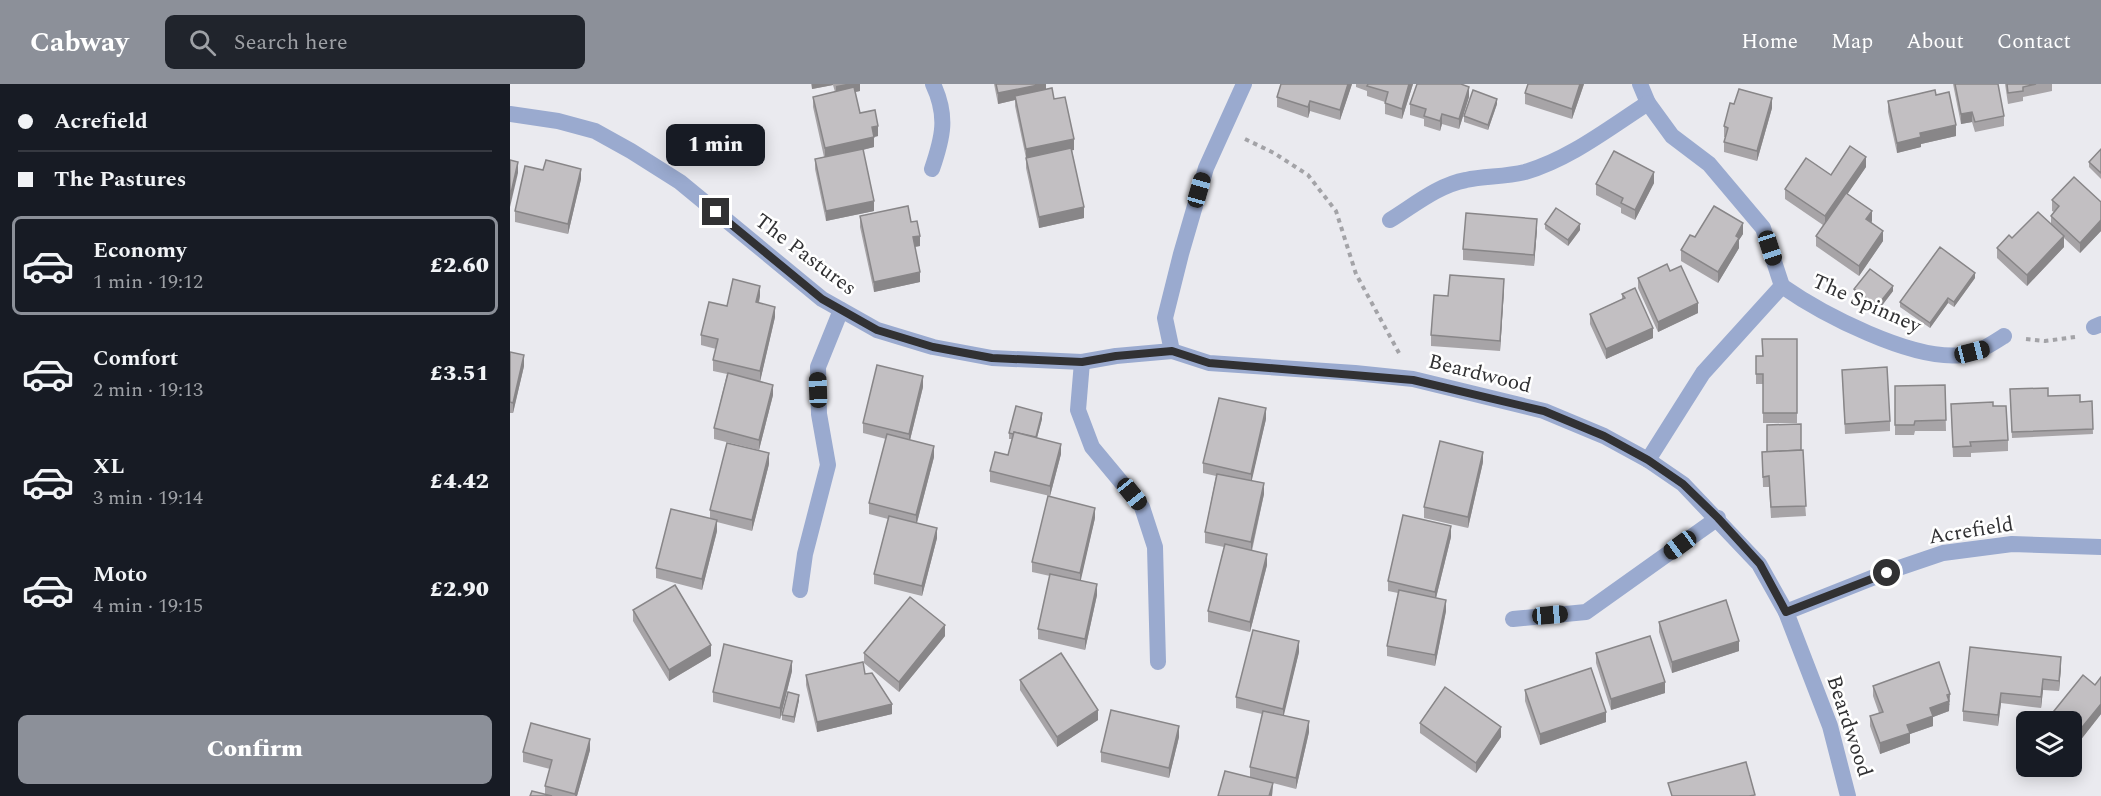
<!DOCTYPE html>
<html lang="en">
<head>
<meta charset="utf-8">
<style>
	:root { --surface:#171b24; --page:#20242c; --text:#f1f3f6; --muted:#9ea1a6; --line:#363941; --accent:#8c9099 }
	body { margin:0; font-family:Spectral,serif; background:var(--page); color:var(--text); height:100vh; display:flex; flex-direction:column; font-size:22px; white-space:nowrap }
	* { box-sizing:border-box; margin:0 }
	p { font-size:20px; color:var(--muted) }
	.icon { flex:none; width:33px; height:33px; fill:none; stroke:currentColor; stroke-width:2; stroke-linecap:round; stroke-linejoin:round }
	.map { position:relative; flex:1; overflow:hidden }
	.panel { display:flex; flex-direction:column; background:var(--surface); width:510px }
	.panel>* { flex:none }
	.top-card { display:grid; align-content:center; height:132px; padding:0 18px; background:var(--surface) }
	.controls { position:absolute; left:1506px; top:627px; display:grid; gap:12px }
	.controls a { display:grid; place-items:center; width:66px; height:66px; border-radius:9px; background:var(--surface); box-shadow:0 3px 15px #0003; font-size:30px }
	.end { position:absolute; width:27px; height:27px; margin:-14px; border:8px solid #313133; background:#fff; box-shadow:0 0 0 3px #fff }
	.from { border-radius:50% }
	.bubble { position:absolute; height:42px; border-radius:9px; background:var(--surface); box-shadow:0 3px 15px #0003; font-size:20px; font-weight:800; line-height:42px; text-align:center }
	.car { position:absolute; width:18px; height:36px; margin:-18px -9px; border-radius:8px; box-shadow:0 0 4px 2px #0007; background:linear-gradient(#222 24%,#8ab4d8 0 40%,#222 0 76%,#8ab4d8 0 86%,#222 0) }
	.top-card b { display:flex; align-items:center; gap:21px; height:57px; font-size:22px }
	.top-card b+b { border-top:2px solid var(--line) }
	.top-card i { width:15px; height:15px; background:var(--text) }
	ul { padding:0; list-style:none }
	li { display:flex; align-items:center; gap:18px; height:99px; margin:0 12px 9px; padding:0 6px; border:3px solid transparent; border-radius:9px }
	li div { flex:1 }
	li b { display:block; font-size:22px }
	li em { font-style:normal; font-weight:800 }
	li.on { border-color:var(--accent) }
	li>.icon { width:54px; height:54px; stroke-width:1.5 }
	.primary-button { display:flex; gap:12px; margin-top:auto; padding:12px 18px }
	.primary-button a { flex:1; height:69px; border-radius:9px; background:var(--accent); color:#fff; font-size:24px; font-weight:800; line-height:69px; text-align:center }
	header { display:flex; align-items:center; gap:36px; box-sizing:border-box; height:84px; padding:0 30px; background:var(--accent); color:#fff }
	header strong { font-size:28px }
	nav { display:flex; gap:33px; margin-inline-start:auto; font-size:21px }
	.search { width:420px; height:54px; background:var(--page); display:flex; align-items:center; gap:15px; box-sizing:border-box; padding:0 21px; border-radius:9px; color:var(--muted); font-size:22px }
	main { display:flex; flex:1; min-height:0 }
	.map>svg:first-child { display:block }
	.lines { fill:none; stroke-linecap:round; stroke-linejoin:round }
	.path { stroke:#a3a3a7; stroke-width:4; stroke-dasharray:4.5 4.5; stroke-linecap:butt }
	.minor { stroke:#9aaacf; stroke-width:16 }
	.wall { fill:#a7a4a7 }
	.shaded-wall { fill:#888688 }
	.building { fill:#c2bfc2; stroke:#888688; stroke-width:1.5 }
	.route { stroke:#313133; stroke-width:8 }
	.labels { text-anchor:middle; stroke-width:5; stroke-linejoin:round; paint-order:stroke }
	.street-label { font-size:21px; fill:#313133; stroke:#fff }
</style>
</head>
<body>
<header>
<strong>Cabway</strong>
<div class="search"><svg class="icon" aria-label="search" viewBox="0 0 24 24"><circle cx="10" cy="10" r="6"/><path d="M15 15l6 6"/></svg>Search here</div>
<nav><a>Home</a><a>Map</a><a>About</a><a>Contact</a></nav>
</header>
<main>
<section class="panel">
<div class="top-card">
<b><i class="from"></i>Acrefield</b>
<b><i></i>The Pastures</b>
</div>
<ul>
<li class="on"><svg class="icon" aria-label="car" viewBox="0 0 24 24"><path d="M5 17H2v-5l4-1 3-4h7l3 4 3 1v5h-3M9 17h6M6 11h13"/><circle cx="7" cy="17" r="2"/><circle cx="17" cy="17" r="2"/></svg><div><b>Economy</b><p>1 min · 19:12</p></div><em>£2.60</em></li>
<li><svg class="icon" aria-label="car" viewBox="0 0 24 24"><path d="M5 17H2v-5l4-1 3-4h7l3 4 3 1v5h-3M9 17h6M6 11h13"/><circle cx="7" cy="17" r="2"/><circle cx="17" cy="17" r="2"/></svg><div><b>Comfort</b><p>2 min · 19:13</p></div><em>£3.51</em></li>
<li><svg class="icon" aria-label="car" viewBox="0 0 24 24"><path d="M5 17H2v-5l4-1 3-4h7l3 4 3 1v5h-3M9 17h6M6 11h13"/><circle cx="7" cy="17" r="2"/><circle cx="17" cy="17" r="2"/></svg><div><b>XL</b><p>3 min · 19:14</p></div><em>£4.42</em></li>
<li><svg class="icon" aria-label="car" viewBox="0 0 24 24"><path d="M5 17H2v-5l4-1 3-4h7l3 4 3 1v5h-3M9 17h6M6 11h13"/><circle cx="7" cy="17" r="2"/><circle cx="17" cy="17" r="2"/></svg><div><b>Moto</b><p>4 min · 19:15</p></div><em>£2.90</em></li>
</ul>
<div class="primary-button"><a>Confirm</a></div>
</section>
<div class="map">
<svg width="1591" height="712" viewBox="0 0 1591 712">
	<rect width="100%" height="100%" fill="#eaeaef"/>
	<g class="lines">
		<!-- path -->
		<g class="path">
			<path d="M735 55 764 69 798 91 826 127 846 190 889 269"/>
			<path d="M1516 255 1535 257 1565 253"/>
		</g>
		<!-- minor -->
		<g class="minor">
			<path d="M734 0 696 84 671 170 655 234 662 267 699 279 845 289 903 295 1034 327 1094 352 1138 376 1173 400 1249 480 1276 528 1320 642 1338 712"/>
			<path d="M1130 0 1138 19"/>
			<path d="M0 30 48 37 85 47 121 67 170 98 312 215 367 246 423 263 482 274 572 278 606 272 662 267"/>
			<path d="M422 85C433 53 438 32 423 0"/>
			<path d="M880 136C903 122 928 101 956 96 975 92 995 93 1015 88 1060 75 1099 44 1138 19L1162 52 1199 80 1253 144 1272 202 1193 289 1138 376"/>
			<path d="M1272 202C1312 230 1402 277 1452 271 1468 269 1480 261 1494 252"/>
			<path d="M1584 243 1591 240"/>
			<path d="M572 278 568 326 582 363 632 423 645 463 648 578"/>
			<path d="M290 506 295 470 318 381 309 330 308 283 331 226"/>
			<path d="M1276 528 1377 488 1433 469 1502 460 1591 463"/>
			<path d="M1003 535 1076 528 1208 434"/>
		</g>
	</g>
	<!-- wall -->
	<g class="wall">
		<path d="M301 0H350V7L345 8 350 29 368 52 364 53V63L353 66 364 127 316 137 305 85V75L314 73 303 23V13L325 8 323 1 302 5Z"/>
		<path d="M484 0H536V5L544 15 564 66H562L574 134 529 144 516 84V74L505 22V16L488 20Z"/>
		<path d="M771 0H842L830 36 800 27 798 34 767 23V13Z"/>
		<path d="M846 0H903L892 35 875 30V18L857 12V7L846 3Z"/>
		<path d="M1074 0 1062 35 1015 20V9Z"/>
		<path d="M1443 0H1488L1494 32V42L1465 48 1462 38 1451 40Z"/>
		<path d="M1495 0H1542V7L1513 13V17L1498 20Z"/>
		<path d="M1426 11 1446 52 1411 60V63L1387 69 1378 28V17Z"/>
		<path d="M959 13 949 45 932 40 930 47 914 42V35L900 31V20Z"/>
		<path d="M987 20 978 46 954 38V32Z"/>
		<path d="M1224 20 1262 24 1247 77 1214 68V58L1215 53H1214V42Z"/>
		<path d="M1591 65V95L1579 83V78Z"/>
		<path d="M1356 83 1337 110 1362 137 1361 139 1373 157 1349 192 1306 162V152L1313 141 1275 115V105L1321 91Z"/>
		<path d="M71 95 58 150 5 138V127Z"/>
		<path d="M1144 99 1125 136 1111 129V124L1086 111V100Z"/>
		<path d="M1542 116 1591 118V147L1570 169 1554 154V163L1517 202 1487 174V164L1502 154 1541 140V132L1544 128 1542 127Z"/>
		<path d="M350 132 401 138 410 162 405 163 410 198 364 208 350 143Z"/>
		<path d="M1035 140 1070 146 1058 162 1035 145Z"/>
		<path d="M1027 145 1024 182 953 176V165Z"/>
		<path d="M1233 150 1229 156V164L1208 199 1171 177V166L1185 153Z"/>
		<path d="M1160 187 1188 229 1148 248 1128 204V194Z"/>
		<path d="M1465 194 1444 223 1438 219 1420 244 1390 223V218Z"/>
		<path d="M994 205 990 267 921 262V251L938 212Z"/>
		<path d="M1344 205 1383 207 1367 228 1344 211Z"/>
		<path d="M1112 210 1143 254 1096 275 1080 240V230L1112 215Z"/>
		<path d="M250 212 249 219 265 233 250 297 263 311 249 366 204 355V344L217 290 203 287V276L206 265 191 261V251L217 222Z"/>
		<path d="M1287 255V339H1253V300H1246V282L1252 272Z"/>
		<path d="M0 268 14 282 3 329H0Z"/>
		<path d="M1332 286 1380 337V347L1335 350Z"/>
		<path d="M1435 301 1436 347H1405L1404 351H1385V302Z"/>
		<path d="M413 303 400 356 424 373 407 439 427 454 412 512 364 500V490L378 435 359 430V419L376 355 353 349V339Z"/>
		<path d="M1500 305 1570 318 1582 317 1583 350 1502 354Z"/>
		<path d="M1441 320 1483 322 1498 356V367L1461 369V373H1443Z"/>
		<path d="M532 335 527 354 551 370 540 412 480 398V387L498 371 502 355H499V349Z"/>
		<path d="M756 335 741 397 754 410 742 467 757 481 740 548 698 538V527L714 463 695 459V448L706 392 693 389V379Z"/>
		<path d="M1291 366 1296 432 1261 434 1259 403H1253L1252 368Z"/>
		<path d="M973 378 958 444 914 434V423Z"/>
		<path d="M259 380 242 447 207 438V447L192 506 146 494V484L200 435V426Z"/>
		<path d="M585 434 570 497 587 511 575 566 528 555V545L540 492 522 488V478Z"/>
		<path d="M941 453 926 514 936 527 925 582 877 572V562L888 509 878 507V497Z"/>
		<path d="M123 526 201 572 159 597 123 537Z"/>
		<path d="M1149 538 1229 567 1162 589 1149 548Z"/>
		<path d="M435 552 389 608 354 579V569Z"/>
		<path d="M1460 563 1551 583 1549 607 1533 606 1531 624 1491 619 1488 642 1453 637V627Z"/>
		<path d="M789 568 773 631 799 648 786 705 763 699 762 712H708L740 693V683L752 630 726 624V613Z"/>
		<path d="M1086 569 1155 609 1101 626 1086 579Z"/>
		<path d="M282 587 270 635 203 618V608Z"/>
		<path d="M296 591 382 630 307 648 296 601Z"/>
		<path d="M1591 593V630L1569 658 1562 652V638H1544V627L1585 601Z"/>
		<path d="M510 596 588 636 547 663 510 606Z"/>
		<path d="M1363 602 1440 620 1439 621V627L1423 633V642L1400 650V659L1370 670 1360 642V632L1369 629 1363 612Z"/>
		<path d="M1015 606 1096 638 1030 661 1015 617Z"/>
		<path d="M289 616 284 639 272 636V631Z"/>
		<path d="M910 639 991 653 966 689 910 649Z"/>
		<path d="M669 653 659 694 591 678V668Z"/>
		<path d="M80 666 67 712H20L35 710V702L40 685 13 678V668Z"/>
	</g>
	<!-- shaded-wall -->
	<g class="shaded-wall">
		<path d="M302 0H323V1L302 5Z"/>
		<path d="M336 0H350V7L326 12V2Z"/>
		<path d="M533 0H536V10L505 12V16L488 20V9Z"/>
		<path d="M838 0H842L830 36V26Z"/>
		<path d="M899 0H903L892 35V25Z"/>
		<path d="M1070 0H1074L1062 35V25Z"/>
		<path d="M959 3V13L949 45V35Z"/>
		<path d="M1262 14V24L1247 77V67Z"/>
		<path d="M987 15V20L978 46V41Z"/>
		<path d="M800 17V27L798 34V23Z"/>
		<path d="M1462 28V38L1451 40V30Z"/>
		<path d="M932 30V40L930 47V37Z"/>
		<path d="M1446 41V52L1411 60V63L1387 69V59L1410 49Z"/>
		<path d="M368 42V52L364 53V63L315 75V64L362 43Z"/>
		<path d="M564 55V66L516 75V65Z"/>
		<path d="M1356 73V83L1315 143V132Z"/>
		<path d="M8 78V89L0 123V113Z"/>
		<path d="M71 85V95L58 150V140Z"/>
		<path d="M1144 88V99L1125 136V126Z"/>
		<path d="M364 117V127L316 137V127Z"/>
		<path d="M574 123V134L529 144V133Z"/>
		<path d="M1362 127V137L1356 146V135Z"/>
		<path d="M1027 135V145L1024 182V171Z"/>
		<path d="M1591 136V147L1570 169V159Z"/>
		<path d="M1233 139V150L1229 156V164L1208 199V188L1226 152Z"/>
		<path d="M1070 140V146L1058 162V156Z"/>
		<path d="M1373 147V157L1349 192V182Z"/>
		<path d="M410 152V162L403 163V153Z"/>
		<path d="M1554 152V163L1517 202V191Z"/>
		<path d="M410 188V198L364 208V198Z"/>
		<path d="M1465 189V194L1444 223V218Z"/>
		<path d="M994 195V205L990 267V257Z"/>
		<path d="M250 202V212L246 229V218Z"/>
		<path d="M1383 202V207L1367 228V222Z"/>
		<path d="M1438 214V219L1420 244V239Z"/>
		<path d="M1188 219V229L1148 248V238Z"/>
		<path d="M265 223V233L250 298V287Z"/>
		<path d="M1143 244V254L1096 275V265Z"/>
		<path d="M14 271V282L3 329V319Z"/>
		<path d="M413 292V303L399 360V350Z"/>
		<path d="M263 301V311L249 366V356Z"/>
		<path d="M756 324V335L741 400V390Z"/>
		<path d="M532 329V335L525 361V356Z"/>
		<path d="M551 360V370L540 412V402Z"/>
		<path d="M424 362V373L406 442V431Z"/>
		<path d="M973 368V378L958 444V433Z"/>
		<path d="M259 369V380L242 447V436Z"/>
		<path d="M754 399V410L741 468V458Z"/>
		<path d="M585 424V434L570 500V489Z"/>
		<path d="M207 436V447L192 506V495Z"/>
		<path d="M941 442V453L925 518V508Z"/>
		<path d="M427 444V454L412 512V502Z"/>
		<path d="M757 470V481L740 548V538Z"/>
		<path d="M587 500V511L575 566V555Z"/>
		<path d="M936 516V527L925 582V571Z"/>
		<path d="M435 541V552L389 608V598Z"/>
		<path d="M789 557V568L773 635V625Z"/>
		<path d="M1229 557V567L1162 589V578Z"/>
		<path d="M201 561V572L159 597V586Z"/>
		<path d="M1551 573V583L1549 607V597Z"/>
		<path d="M282 577V587L270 635V624Z"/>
		<path d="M1533 595V606L1531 624V613Z"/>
		<path d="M1155 598V609L1101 626V615Z"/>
		<path d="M1491 609V619L1488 642V631Z"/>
		<path d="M1440 610 1439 627 1423 633V642L1400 650V659L1370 670V659Z"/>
		<path d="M289 611V616L284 639V633Z"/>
		<path d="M382 620V630L307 648V638Z"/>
		<path d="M1591 620V630L1569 658V647Z"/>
		<path d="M588 626V636L547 663V653Z"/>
		<path d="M1096 628V638L1030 661V650Z"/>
		<path d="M799 637V648L786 705V694Z"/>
		<path d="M669 642V653L659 694V684Z"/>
		<path d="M991 643V653L966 689V679Z"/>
		<path d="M80 655V666L67 712H65Z"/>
		<path d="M763 699 762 712H759Z"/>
	</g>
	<!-- building -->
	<g class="building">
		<path d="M486 0H533L488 9Z"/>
		<path d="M771 0H838L830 26 800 17 798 23 767 13Z"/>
		<path d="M858 0H899L892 25 875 19 878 8 857 2Z"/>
		<path d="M907 0H951L959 3 949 35 932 30 930 37 914 32 916 25 900 20Z"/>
		<path d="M1018 0H1070L1062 25 1015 9Z"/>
		<path d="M1445 0H1488L1494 32 1465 38 1462 28 1451 30Z"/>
		<path d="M1497 0H1526L1513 3V7L1498 9Z"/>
		<path d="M344 3 350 29 365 26 368 42 362 43 364 53 315 64 303 13Z"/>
		<path d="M542 4 544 15 555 13 564 55 516 65 505 12Z"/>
		<path d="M1229 5 1262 14 1247 67 1214 58 1218 44 1214 42 1220 19 1224 20Z"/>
		<path d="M963 6 987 15 978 41 954 32Z"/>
		<path d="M1425 6 1426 11 1439 8 1446 41 1410 49 1411 53 1387 59 1378 17Z"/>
		<path d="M1340 62 1356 73 1315 132 1275 105 1296 74 1321 91Z"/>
		<path d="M561 64 574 123 529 133 516 74Z"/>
		<path d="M353 65 364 117 316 127 305 75Z"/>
		<path d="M1591 65V89L1579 78Z"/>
		<path d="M1104 67 1144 88 1125 126 1111 119 1113 114 1086 100Z"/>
		<path d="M0 76 8 78 0 113Z"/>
		<path d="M36 76 71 85 58 140 5 127 15 82 33 86Z"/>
		<path d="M1564 93 1591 118V136L1570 159 1541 132 1549 122 1542 116Z"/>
		<path d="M1336 109 1362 127 1356 135 1373 147 1349 182 1306 152Z"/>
		<path d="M398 122 401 138 407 137 410 152 403 153 410 188 364 198 350 132Z"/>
		<path d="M1204 122 1233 139 1226 152 1229 154 1208 188 1171 166 1180 151 1185 153Z"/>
		<path d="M1046 124 1070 140 1058 156 1035 140Z"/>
		<path d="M1528 128 1554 152 1517 191 1487 164 1499 151 1502 154Z"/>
		<path d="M956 129 1027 135 1024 171 953 165Z"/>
		<path d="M1430 163 1465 189 1444 218 1438 214 1420 239 1390 218Z"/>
		<path d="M1157 180 1160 187 1171 182 1188 219 1148 238 1128 194Z"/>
		<path d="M1360 185 1383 202 1367 222 1344 205Z"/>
		<path d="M940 191 994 195 990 257 921 251 924 211 938 212Z"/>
		<path d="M223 195 250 202 246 218 265 223 250 287 203 276 208 255 191 251 199 218 217 222Z"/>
		<path d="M1125 204 1143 244 1096 265 1080 230 1115 214 1112 210Z"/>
		<path d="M1252 255H1287V329H1253V290H1246V272H1253Z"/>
		<path d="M0 268 14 271 3 319 0 318Z"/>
		<path d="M367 281 413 292 399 350 353 339Z"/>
		<path d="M1377 283 1380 337 1335 340 1332 286Z"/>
		<path d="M218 289 263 301 249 356 204 344Z"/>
		<path d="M1435 301 1436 336 1405 337 1404 341H1385V302Z"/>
		<path d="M1538 304V312L1570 311V318L1582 317 1583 345 1502 348 1500 305Z"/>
		<path d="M709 314 756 324 741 390 693 379Z"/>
		<path d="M1483 318V322H1496L1498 356 1460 358 1461 362 1443 363 1441 320Z"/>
		<path d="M506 322 532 329 526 353 504 348 503 350 499 349Z"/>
		<path d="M1291 340V366L1257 368V341Z"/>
		<path d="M504 348 551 360 540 402 480 387 485 368 498 371Z"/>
		<path d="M377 350 424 362 406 431 359 419Z"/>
		<path d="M930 357 973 368 958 433 914 423Z"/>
		<path d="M217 359 259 369 242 436 200 426Z"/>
		<path d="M1293 366 1296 422 1261 423 1259 392 1253 393 1252 368Z"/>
		<path d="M707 390 754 399 741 458 695 448Z"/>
		<path d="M538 412 585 424 570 489 522 478Z"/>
		<path d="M161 425 207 436 192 495 146 484Z"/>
		<path d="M893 431 941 442 925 508 878 497Z"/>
		<path d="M379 432 427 444 412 502 364 490Z"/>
		<path d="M715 460 757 470 740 538 698 527Z"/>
		<path d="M540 490 587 500 575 555 528 545Z"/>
		<path d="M165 501 201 561 159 586 123 526Z"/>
		<path d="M889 506 936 516 925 571 877 562Z"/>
		<path d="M400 513 435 541 389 598 354 569Z"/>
		<path d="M1216 516 1229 557 1162 578 1149 538Z"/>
		<path d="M743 546 789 557 773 625 726 613Z"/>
		<path d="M1140 552 1155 598 1101 615 1086 569Z"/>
		<path d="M214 560 282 577 270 624 203 608Z"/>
		<path d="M1460 563 1551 573 1549 597 1533 595 1531 613 1491 609 1488 631 1453 627Z"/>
		<path d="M551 569 588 626 547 653 510 596Z"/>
		<path d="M353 578 355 590 362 589 382 620 307 638 296 591Z"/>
		<path d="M1429 578 1440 610 1437 611 1439 617 1420 624 1423 632 1397 641 1400 649 1370 659 1360 632 1373 628 1363 602Z"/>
		<path d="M1081 584 1096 628 1030 650 1015 606Z"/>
		<path d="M1573 591 1585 601 1591 593V620L1569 647 1562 641V638H1557L1544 627Z"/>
		<path d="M935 603 991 643 966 679 910 639Z"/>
		<path d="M278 608 289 611 284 633 272 631Z"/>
		<path d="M601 626 669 642 659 684 591 668Z"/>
		<path d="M753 627 799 637 786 694 740 683Z"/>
		<path d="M21 639 80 655 65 710 35 702 42 676 13 668Z"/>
		<path d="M1236 678 1245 711 1239 712H1162L1158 699Z"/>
		<path d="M715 687 763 699 759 712H708Z"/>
		<path d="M22 707 42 712H20Z"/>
	</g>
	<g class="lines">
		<!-- route -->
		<path class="route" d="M206 128 312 215 367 246 423 263 482 274 572 278 606 272 662 267 699 279 903 296 1034 327 1094 352 1138 376 1173 400 1208 434 1250 480 1276 528 1377 489"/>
	</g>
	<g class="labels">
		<!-- street labels -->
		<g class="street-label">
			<text transform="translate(296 170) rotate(37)" y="7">The Pastures</text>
			<text transform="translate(1357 219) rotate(24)" y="7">The Spinney</text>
			<text transform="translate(970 289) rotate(14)" y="7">Beardwood</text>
			<text transform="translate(1461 446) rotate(-9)" y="7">Acrefield</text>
			<text transform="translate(1340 642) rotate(72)" y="7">Beardwood</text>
		</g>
	</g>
</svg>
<div class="controls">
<a><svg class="icon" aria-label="layers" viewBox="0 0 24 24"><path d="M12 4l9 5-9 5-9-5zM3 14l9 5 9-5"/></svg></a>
</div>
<i class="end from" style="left:1377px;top:489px"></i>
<i class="end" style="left:206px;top:128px"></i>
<div class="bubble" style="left:156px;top:40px;width:99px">1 min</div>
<i class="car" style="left:689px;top:106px;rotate:16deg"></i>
<i class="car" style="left:1260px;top:164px;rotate:162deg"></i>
<i class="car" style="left:1462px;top:268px;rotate:76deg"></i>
<i class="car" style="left:308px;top:306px;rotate:358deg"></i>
<i class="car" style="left:622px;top:410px;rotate:141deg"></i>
<i class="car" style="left:1170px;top:461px;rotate:234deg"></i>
<i class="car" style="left:1040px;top:531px;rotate:85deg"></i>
</div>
</main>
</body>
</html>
